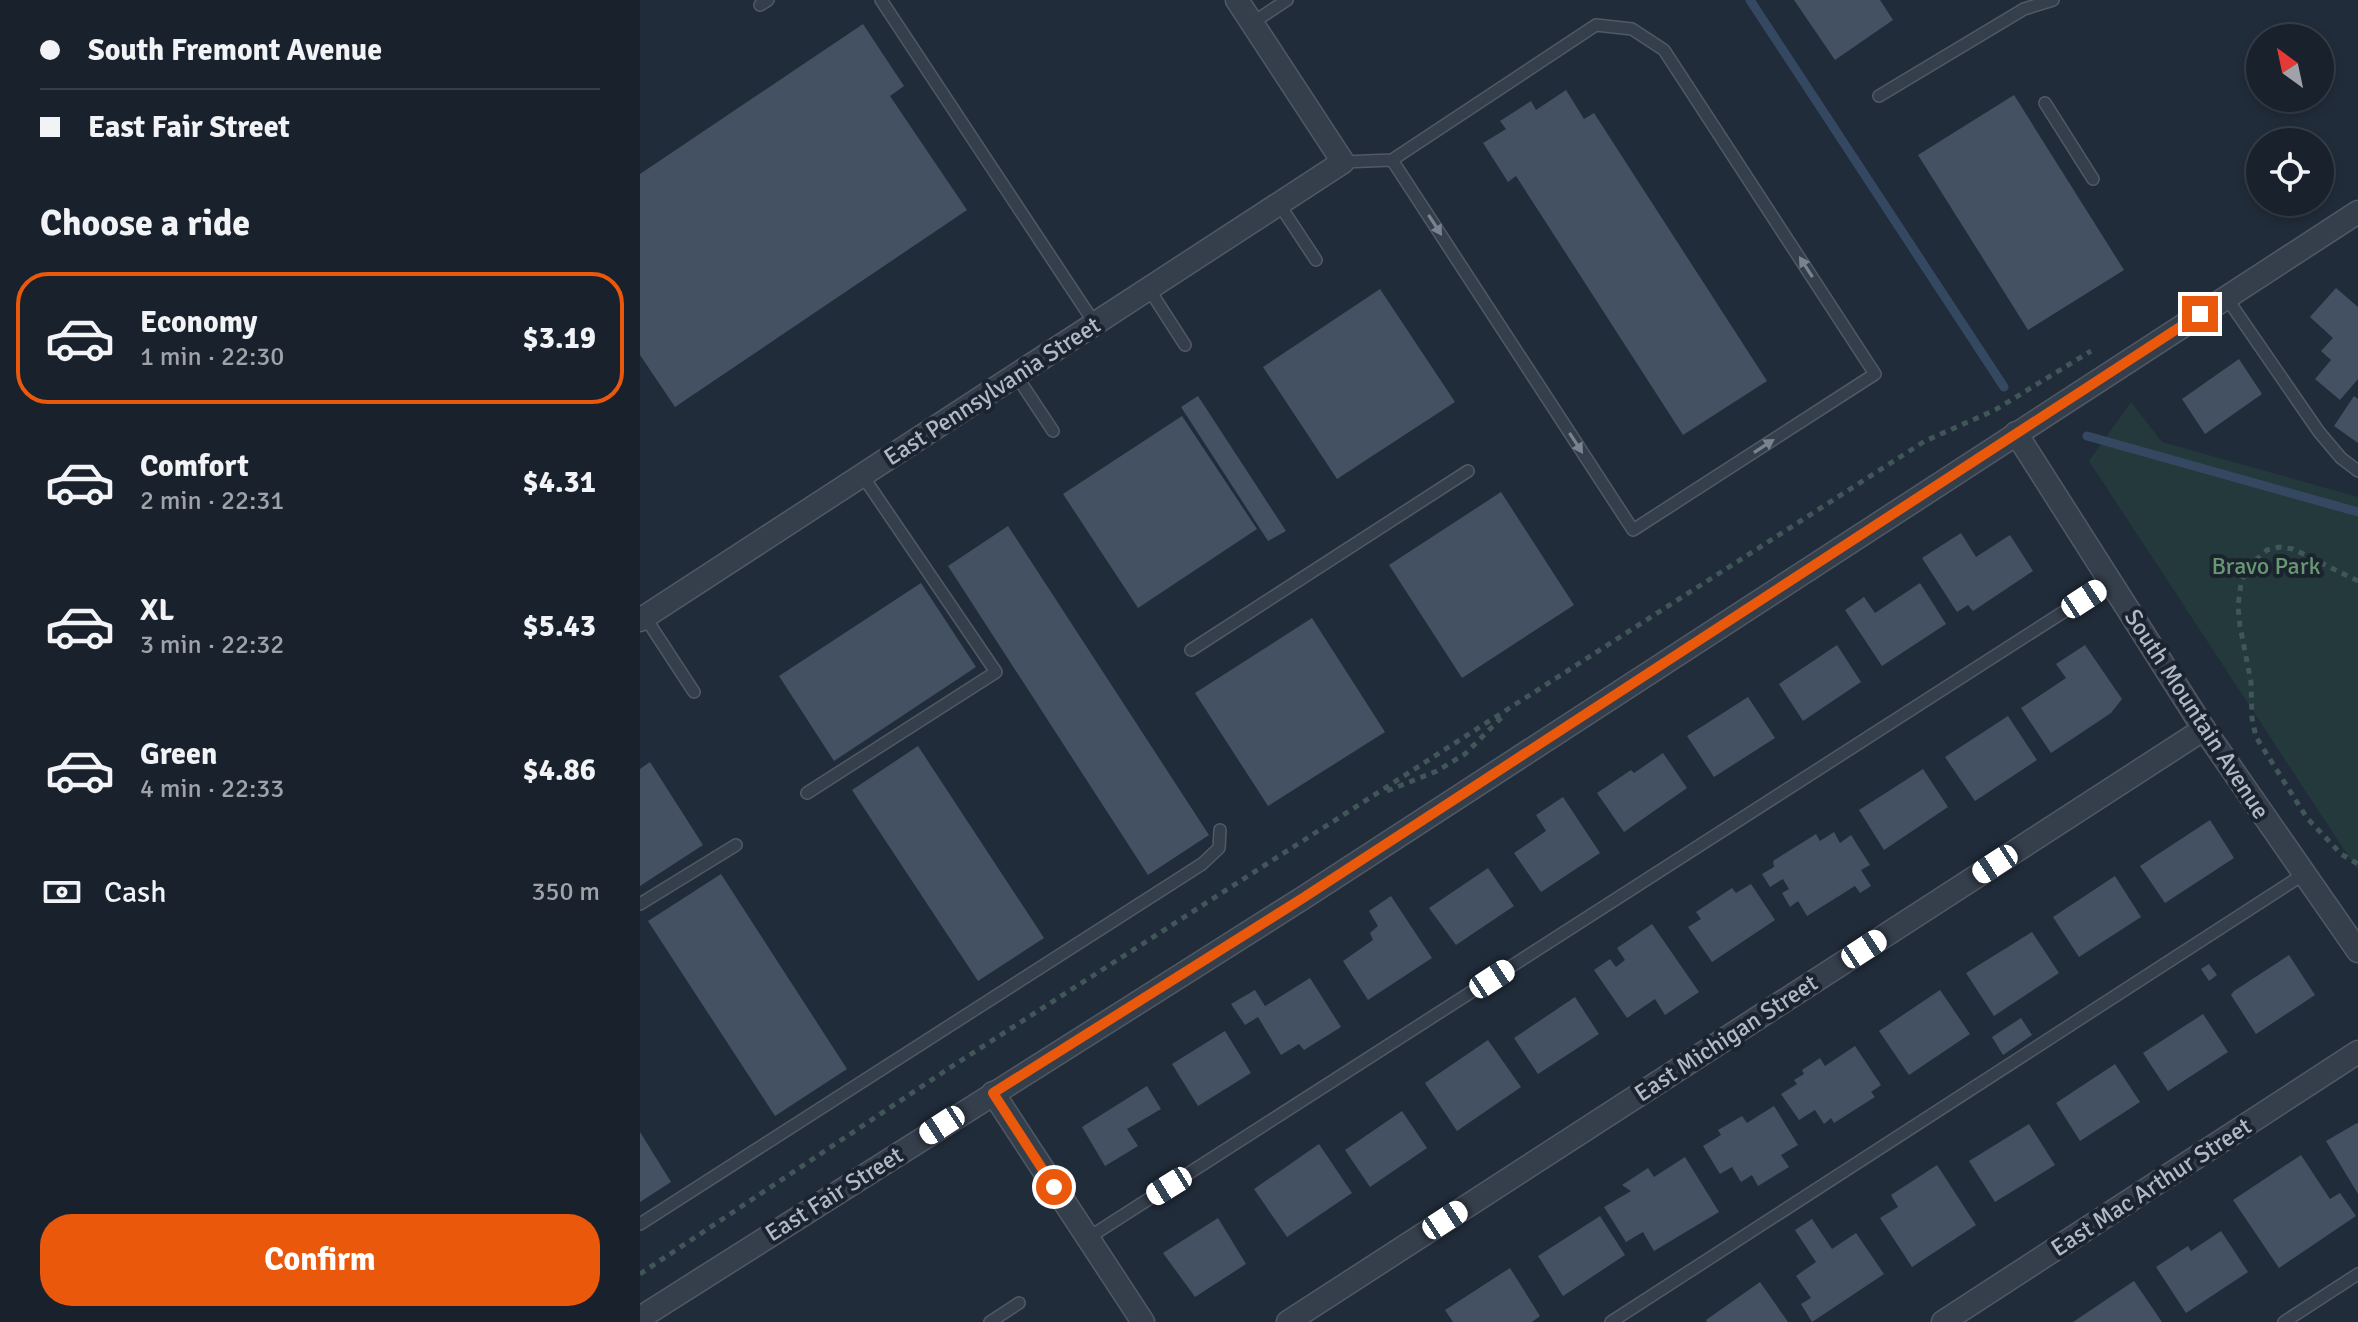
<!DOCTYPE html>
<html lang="en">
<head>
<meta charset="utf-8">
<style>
	:root { --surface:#19212c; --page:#222934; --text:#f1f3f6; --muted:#9fa3a9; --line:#373e48; --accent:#ea580c }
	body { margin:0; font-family:Signika,sans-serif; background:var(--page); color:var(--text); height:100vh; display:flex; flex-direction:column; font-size:30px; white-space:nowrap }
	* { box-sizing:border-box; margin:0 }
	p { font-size:26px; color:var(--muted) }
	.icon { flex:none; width:44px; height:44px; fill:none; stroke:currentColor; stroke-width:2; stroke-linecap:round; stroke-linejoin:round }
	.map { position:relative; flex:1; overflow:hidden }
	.panel { display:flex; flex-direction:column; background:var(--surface); width:640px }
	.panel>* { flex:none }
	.guide { display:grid; align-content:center; height:176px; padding:0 40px; background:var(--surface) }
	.needle { width:52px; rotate:327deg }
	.fabs { position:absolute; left:1606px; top:24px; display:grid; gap:16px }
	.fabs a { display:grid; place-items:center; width:88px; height:88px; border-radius:50%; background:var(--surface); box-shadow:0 4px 12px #0003,0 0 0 2px var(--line); font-size:40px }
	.end { position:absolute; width:36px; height:36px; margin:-18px; border:10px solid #ea580c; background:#fff; box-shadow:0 0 0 4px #fff }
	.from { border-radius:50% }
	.car { position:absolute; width:24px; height:48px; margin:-24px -12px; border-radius:10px; box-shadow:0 0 6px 2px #0007; background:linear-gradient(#fff 24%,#345 0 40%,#fff 0 76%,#345 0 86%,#fff 0) }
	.guide b { display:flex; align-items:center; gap:28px; height:76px; font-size:30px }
	.guide b+b { border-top:2px solid var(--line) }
	.guide i { width:20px; height:20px; background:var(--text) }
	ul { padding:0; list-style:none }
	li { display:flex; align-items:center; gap:24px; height:132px; margin:0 16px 12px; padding:0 24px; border:4px solid transparent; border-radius:32px }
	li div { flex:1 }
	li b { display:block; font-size:30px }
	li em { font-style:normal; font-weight:700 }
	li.current { border-color:var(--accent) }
	li>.icon { width:72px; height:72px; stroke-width:1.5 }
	h2 { padding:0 40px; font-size:36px; line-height:96px }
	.pay { display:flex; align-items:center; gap:20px; height:88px; padding:0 40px; font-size:30px }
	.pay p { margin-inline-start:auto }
	.primary-button { display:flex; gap:16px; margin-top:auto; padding:16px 40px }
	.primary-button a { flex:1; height:92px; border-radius:32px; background:var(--accent); color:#fff; font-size:32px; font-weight:700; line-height:92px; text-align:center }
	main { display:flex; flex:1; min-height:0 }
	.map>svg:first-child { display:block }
	.green { fill:#23393c }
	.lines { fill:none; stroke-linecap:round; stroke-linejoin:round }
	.stream { stroke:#354862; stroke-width:9 }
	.building { fill:#445162 }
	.service-casing { stroke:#505965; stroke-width:14 }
	.minor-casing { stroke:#505965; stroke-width:25 }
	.path { stroke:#415659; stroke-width:5; stroke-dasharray:6 6; stroke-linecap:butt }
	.service { stroke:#353e4b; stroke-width:11 }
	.minor { stroke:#353e4b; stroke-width:22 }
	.oneway { fill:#79828f }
	.route { stroke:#ea580c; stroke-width:10 }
	.labels { text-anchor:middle; stroke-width:8; stroke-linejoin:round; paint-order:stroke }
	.street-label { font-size:24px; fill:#b0b9c7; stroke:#1b232f }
	.park-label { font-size:24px; fill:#679872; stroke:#1b232f }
</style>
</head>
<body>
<main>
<section class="panel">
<div class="guide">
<b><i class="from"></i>South Fremont Avenue</b>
<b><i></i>East Fair Street</b>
</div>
<h2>Choose a ride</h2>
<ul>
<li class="current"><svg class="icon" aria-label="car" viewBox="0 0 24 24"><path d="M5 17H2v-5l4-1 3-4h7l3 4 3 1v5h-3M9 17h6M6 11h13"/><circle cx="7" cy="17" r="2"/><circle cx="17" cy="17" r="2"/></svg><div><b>Economy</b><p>1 min · 22:30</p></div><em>$3.19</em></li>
<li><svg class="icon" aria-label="car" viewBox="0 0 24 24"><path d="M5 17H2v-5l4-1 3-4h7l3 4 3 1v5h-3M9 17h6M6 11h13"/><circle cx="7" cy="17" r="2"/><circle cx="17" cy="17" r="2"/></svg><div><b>Comfort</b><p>2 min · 22:31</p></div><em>$4.31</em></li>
<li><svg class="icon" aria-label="car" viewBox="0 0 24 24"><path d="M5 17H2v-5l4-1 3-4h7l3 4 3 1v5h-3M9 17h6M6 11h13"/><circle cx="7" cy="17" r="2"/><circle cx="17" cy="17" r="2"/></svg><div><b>XL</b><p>3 min · 22:32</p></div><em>$5.43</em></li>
<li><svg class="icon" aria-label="car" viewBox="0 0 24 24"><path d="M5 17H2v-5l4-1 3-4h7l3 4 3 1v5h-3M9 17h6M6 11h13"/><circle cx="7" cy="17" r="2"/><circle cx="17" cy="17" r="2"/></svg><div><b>Green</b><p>4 min · 22:33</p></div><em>$4.86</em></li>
</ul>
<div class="pay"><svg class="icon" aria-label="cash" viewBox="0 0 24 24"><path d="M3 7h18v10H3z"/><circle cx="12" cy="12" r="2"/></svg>Cash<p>350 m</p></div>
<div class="primary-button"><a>Confirm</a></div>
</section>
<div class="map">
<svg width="1718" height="1322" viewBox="0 0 1718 1322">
	<rect width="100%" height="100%" fill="#212c3a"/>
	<!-- green -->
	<path class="green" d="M1491 402 1522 442 1718 497V871L1449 461Z"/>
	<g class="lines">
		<!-- stream -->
		<g class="stream">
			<path d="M1110 0 1364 387"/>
			<path d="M1447 436 1718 512"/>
		</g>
	</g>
	<!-- building -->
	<g class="building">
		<path d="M1154 0H1240L1253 20 1195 60Z"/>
		<path d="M223 24 264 86 250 96 327 210 35 407 0 355V174Z"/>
		<path d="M926 90 944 119 954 113 1127 381 1043 435 876 176 868 182 843 143 866 129 860 121 891 101 896 110Z"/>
		<path d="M1374 95 1484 270 1388 330 1278 155Z"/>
		<path d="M1696 288 1718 307V379L1700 400 1675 379 1691 360 1681 351 1693 338 1670 317Z"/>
		<path d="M740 289 815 402 697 479 623 367Z"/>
		<path d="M1599 359 1622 394 1565 434 1542 399Z"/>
		<path d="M558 396 646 531 628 541 541 407Z"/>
		<path d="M1714 396 1718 399V443L1694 426Z"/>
		<path d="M542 416 617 529 498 608 423 494Z"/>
		<path d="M861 492 934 605 822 678 749 565Z"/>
		<path d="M368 526 569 835 508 875 308 566Z"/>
		<path d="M1321 533 1336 557 1370 535 1393 571 1333 611 1328 605 1317 612 1282 558Z"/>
		<path d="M281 583 336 667 194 761 139 676Z"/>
		<path d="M1280 583 1306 624 1242 666 1205 610 1224 597 1235 613Z"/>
		<path d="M672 618 745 732 628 806 555 693Z"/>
		<path d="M1197 645 1221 682 1163 721 1139 684Z"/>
		<path d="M1445 645 1482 699 1471 713 1411 753 1381 708 1426 678 1416 664Z"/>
		<path d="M1108 697 1135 738 1074 777 1047 736Z"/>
		<path d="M1368 716 1397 760 1335 801 1305 757Z"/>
		<path d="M278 746 404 938 338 981 212 790Z"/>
		<path d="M1023 753 1047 788 984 832 957 793 991 770 994 773Z"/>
		<path d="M10 762 63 845 0 886V769Z"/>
		<path d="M1283 769 1308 807 1244 850 1219 810Z"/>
		<path d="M923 797 960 853 901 892 874 853 906 831 896 815Z"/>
		<path d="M1570 820 1594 858 1525 903 1500 866Z"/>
		<path d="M1194 832 1200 843 1211 835 1230 865 1221 870 1231 886 1220 893 1215 886 1167 916 1158 901 1150 907 1142 893 1149 889 1143 879 1130 887 1122 874 1134 867 1133 861 1176 834 1180 841Z"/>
		<path d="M848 868 874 906 816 945 789 908Z"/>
		<path d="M81 874 207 1069 135 1116 8 921Z"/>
		<path d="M1475 876 1501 917 1439 957 1413 917Z"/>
		<path d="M1111 884 1135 920 1072 962 1048 927 1061 919 1056 912 1092 888 1096 893Z"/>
		<path d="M751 896 792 958 728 1000 703 961 733 940 730 933 738 926 729 911Z"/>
		<path d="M1012 924 1059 992 1025 1015 1015 999 987 1018 954 970 970 959 976 967 985 960 977 948Z"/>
		<path d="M1392 932 1419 973 1354 1016 1326 973Z"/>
		<path d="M1649 955 1675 995 1616 1034 1591 995 1594 991Z"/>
		<path d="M1569 964 1577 975 1569 981 1561 969Z"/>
		<path d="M670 978 701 1027 664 1050 659 1044 641 1055 618 1017 605 1025 591 1004 615 990 625 1006Z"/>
		<path d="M1300 990 1330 1034 1269 1075 1239 1031Z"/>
		<path d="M935 997 959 1034 898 1074 874 1038Z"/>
		<path d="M1563 1014 1588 1052 1528 1091 1503 1053Z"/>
		<path d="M1381 1018 1392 1035 1363 1055 1352 1037Z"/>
		<path d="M585 1031 611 1073 558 1106 532 1064Z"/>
		<path d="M848 1040 881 1087 817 1131 785 1083Z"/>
		<path d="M1215 1046 1241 1085 1231 1092 1235 1097 1194 1123 1191 1118 1184 1124 1175 1110 1159 1120 1141 1094 1157 1084 1154 1080 1164 1074 1162 1070 1180 1058 1185 1066Z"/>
		<path d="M1475 1064 1500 1102 1440 1141 1416 1103Z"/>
		<path d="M507 1086 521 1109 487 1129 498 1146 465 1166 442 1127Z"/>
		<path d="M1134 1106 1158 1145 1141 1155 1149 1167 1118 1186 1112 1175 1101 1182 1092 1167 1080 1174 1063 1146 1081 1135 1078 1130 1102 1116 1107 1123Z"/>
		<path d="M762 1111 787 1148 730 1187 705 1150Z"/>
		<path d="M1717 1123 1718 1124V1194L1686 1141Z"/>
		<path d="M1389 1124 1415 1165 1355 1202 1329 1161Z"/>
		<path d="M0 1132 31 1182 0 1202Z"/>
		<path d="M679 1144 712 1193 647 1237 614 1189Z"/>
		<path d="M1661 1155 1690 1199 1700 1193 1716 1216 1639 1268 1593 1200Z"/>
		<path d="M1045 1157 1079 1212 1014 1251 1003 1232 986 1242 964 1207 991 1191 982 1185 1008 1168 1014 1177Z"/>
		<path d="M1297 1165 1336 1225 1272 1267 1240 1218 1258 1207 1251 1195Z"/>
		<path d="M960 1216 985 1255 923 1296 898 1256Z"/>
		<path d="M578 1218 606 1264 555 1297 523 1253Z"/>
		<path d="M1172 1219 1192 1249 1216 1233 1244 1274 1172 1322 1161 1304 1171 1298 1156 1276 1176 1262 1155 1230Z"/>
		<path d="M1581 1231 1608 1272 1546 1313 1516 1267 1548 1246 1551 1251Z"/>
		<path d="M870 1268 900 1316 892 1322H813L805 1310Z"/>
		<path d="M1494 1281 1522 1322H1433Z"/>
		<path d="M1120 1282 1148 1322H1067L1066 1320Z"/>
	</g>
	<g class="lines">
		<defs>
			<g id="service">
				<path d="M241 0 455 324"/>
				<path d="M120 5 128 0"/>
				<path d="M612 23 647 0"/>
				<path d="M1239 96 1384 9 1413 0"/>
				<path d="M1405 103 1453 179"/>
				<path d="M703 162 752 160 956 25 992 29 1024 50 1235 374 993 530 752 160"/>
				<path d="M639 204 676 260"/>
				<path d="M509 289 545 345"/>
				<path d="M1586 297 1679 432 1701 458 1718 471"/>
				<path d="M376 375 413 431"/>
				<path d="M5 617 54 692"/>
				<path d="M551 650 828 471"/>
				<path d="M167 793 356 672 222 475"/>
				<path d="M0 904 96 845"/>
				<path d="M0 1224 562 864 579 848 580 830"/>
				<path d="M448 1238 1470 582"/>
				<path d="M350 1322 379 1303"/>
				<path d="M971 1322 1664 874"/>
				<path d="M1644 1322 1718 1274"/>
			</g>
			<g id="minor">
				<path d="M1376 433 1564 729 1718 951"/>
				<path d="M0 620 703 162 597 0"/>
				<path d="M353 1093 503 1322"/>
				<path d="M0 1318 663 898 1718 212"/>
				<path d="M648 1322 1564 729"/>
				<path d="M1303 1322 1718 1052"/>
			</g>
		</defs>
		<!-- service casing -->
		<use href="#service" class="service-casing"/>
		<!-- minor casing -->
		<use href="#minor" class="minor-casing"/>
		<!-- path -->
		<g class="path">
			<path d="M1718 581 1653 549 1640 547 1627 550 1607 568 1601 583 1598 606 1600 626 1611 682 1612 718 1616 737 1667 818 1701 854 1718 864"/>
			<path d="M747 791 797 771 825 754 864 715"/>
			<path d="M0 1274 314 1065 1285 441 1355 410 1451 351"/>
		</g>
		<!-- service -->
		<use href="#service" class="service"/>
		<!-- minor -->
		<use href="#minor" class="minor"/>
	</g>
	<!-- one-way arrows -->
	<defs><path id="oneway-solid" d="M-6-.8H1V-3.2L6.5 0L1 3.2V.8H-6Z" transform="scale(2)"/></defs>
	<g class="oneway">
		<use href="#oneway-solid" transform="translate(795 225) rotate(57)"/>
		<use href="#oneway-solid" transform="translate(1166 267) rotate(-123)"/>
		<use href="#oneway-solid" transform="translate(936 443) rotate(57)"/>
		<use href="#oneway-solid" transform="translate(1124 446) rotate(-33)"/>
	</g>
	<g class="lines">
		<!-- route -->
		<path class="route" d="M414 1187 353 1093 663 898 1560 314"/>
	</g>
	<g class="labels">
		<!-- street labels -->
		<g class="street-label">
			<text transform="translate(352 391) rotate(-33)" y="8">East Pennsylvania Street</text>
			<text transform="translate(1557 714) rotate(57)" y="8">South Mountain Avenue</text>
			<text transform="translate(1086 1038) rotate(-33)" y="8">East Michigan Street</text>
			<text transform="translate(1511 1187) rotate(-33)" y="8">East Mac Arthur Street</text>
			<text transform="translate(194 1194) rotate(-32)" y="8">East Fair Street</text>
		</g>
		<!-- park labels -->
		<g class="park-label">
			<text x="1626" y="574">Bravo Park</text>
		</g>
	</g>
</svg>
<div class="fabs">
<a><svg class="needle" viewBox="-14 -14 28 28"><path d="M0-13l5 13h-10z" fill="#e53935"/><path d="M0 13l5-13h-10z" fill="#9fa3a9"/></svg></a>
<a><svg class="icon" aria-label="locate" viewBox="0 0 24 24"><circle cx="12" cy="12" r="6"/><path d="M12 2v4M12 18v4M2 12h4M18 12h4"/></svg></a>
</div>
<i class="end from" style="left:414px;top:1187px"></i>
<i class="end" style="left:1560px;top:314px"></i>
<i class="car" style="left:1444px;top:599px;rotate:57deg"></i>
<i class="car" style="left:1355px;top:864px;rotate:237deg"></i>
<i class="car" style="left:1224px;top:949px;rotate:57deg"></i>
<i class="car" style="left:852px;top:979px;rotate:57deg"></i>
<i class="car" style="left:302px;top:1125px;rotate:237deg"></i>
<i class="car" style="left:529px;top:1186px;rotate:238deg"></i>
<i class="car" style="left:805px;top:1220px;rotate:57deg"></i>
</div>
</main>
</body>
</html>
